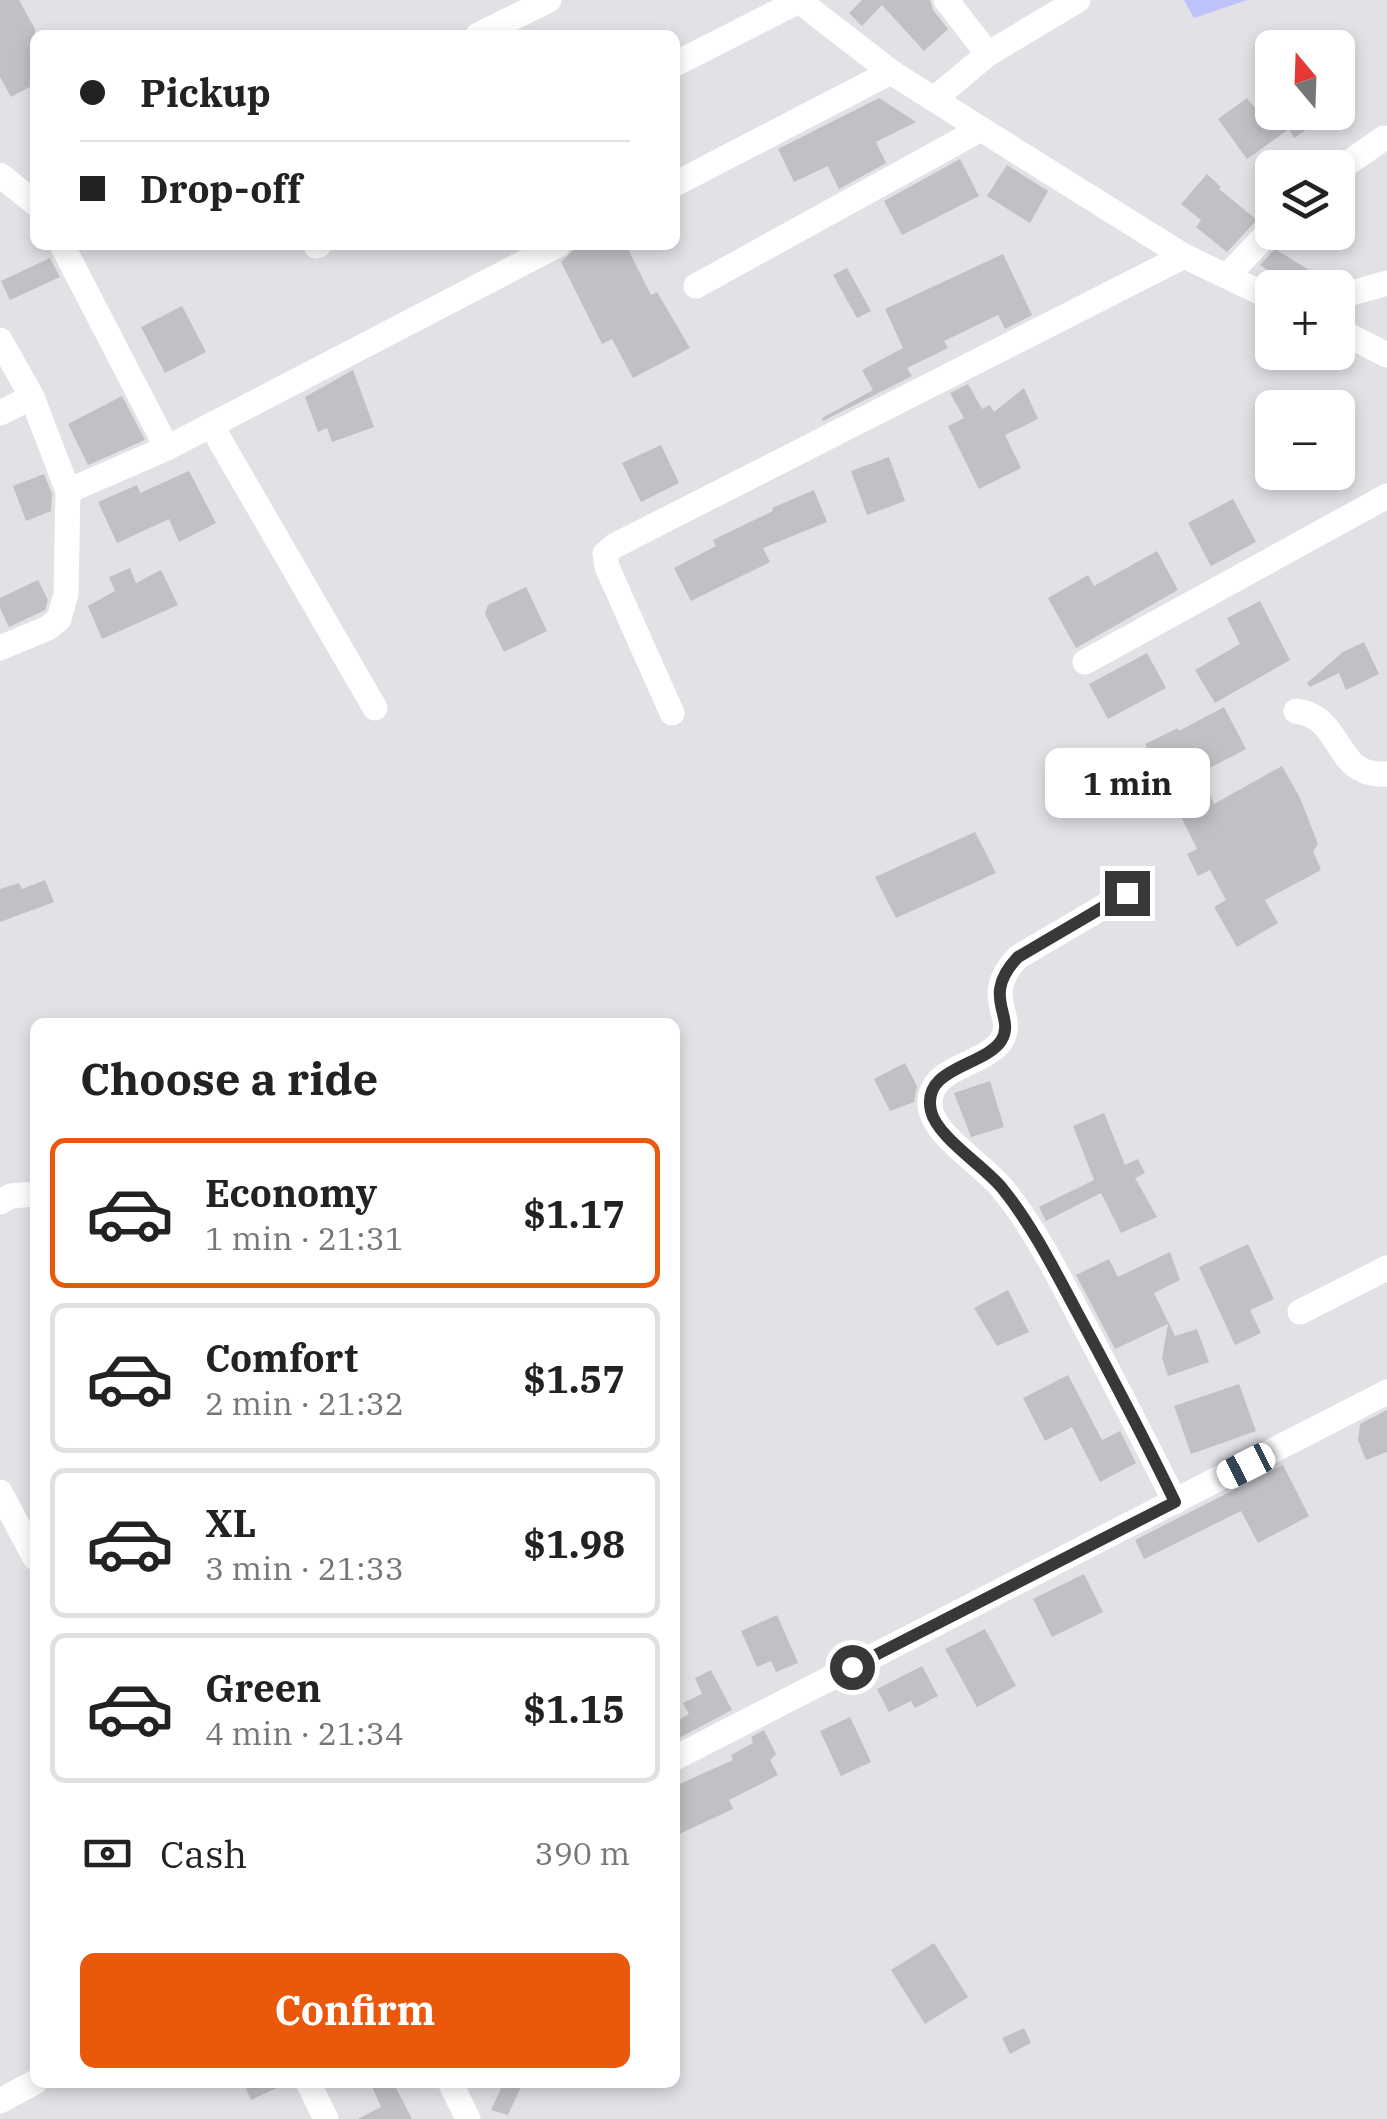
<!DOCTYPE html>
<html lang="en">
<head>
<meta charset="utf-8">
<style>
	:root { --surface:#fff; --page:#f2f2f2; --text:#222; --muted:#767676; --line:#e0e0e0; --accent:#ea580c }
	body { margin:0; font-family:"IBM Plex Serif",serif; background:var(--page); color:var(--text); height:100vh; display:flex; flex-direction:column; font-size:38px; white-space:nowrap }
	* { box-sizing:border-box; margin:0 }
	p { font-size:32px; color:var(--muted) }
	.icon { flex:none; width:55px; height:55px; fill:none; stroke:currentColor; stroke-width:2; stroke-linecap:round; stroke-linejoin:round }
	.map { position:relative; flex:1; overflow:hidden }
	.panel { position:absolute; left:30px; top:1018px; width:650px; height:1070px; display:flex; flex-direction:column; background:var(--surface); border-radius:15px; box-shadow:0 5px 15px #0003 }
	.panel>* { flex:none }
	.top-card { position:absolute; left:30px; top:30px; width:650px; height:220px; border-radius:15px; box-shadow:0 5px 15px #0003; display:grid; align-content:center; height:220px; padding:0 50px; background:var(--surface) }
	.needle { width:65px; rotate:341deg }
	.tools { position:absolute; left:1255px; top:30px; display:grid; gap:20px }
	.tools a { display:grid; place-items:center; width:100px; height:100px; border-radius:15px; background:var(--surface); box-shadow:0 5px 15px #0003; font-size:50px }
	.end { position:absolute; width:45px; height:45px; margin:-22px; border:12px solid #38383a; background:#fff; box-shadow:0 0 0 5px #fff }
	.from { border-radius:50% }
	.bubble { position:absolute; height:70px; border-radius:15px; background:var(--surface); box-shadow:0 5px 15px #0003; font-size:32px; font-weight:700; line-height:70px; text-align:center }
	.car { position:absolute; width:30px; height:60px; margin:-30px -15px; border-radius:12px; box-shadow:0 0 8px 2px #0007; background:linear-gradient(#fff 24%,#345 0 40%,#fff 0 76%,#345 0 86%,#fff 0) }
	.top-card b { display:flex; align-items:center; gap:35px; height:95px; font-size:38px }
	.top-card b+b { border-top:2px solid var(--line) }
	.top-card i { width:25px; height:25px; background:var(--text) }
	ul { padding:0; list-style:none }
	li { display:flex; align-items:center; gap:30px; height:150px; margin:0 20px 15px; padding:0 30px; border:5px solid var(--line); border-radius:15px }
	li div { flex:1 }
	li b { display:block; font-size:38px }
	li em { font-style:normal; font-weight:700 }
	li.selected { border-color:var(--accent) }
	li>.icon { width:90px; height:90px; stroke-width:1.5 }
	h2 { padding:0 50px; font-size:45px; line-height:120px }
	.pay { display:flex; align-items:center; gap:25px; height:110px; padding:0 50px; font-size:38px }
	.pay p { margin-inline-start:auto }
	.primary-button { display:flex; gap:20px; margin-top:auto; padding:20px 50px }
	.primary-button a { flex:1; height:115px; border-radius:15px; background:var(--accent); color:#fff; font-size:40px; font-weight:700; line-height:115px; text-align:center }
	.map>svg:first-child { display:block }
	.green { fill:#bcc3fa }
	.building { fill:#c0c0c5 }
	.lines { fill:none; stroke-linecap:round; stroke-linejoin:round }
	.minor { stroke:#fff; stroke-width:25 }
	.route { stroke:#38383a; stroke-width:12 }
</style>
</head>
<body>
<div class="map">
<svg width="1387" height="2119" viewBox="0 0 1387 2119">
	<rect width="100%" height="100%" fill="#e1e1e6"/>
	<!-- green -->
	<path class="green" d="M1184 0H1247L1194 18Z"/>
	<!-- building -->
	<g class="building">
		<path d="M0 0H19L35 29V84L11 97 0 77Z"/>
		<path d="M862 0H930L933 10 948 29 924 51 882 5 862 26 849 13Z"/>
		<path d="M879 98 916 122 876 142 886 163 839 189 828 166 794 182 778 149Z"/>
		<path d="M1247 98 1258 112H1332L1294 138 1289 129 1247 159 1218 119Z"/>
		<path d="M960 159 979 196 902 235 884 201Z"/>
		<path d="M1007 165 1048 191 1030 223 987 196Z"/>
		<path d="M1207 174 1221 187 1219 189 1257 220 1227 252 1196 227 1201 220 1181 204Z"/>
		<path d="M579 245H626L651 295 657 292 690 348 633 378 612 339 602 344 561 262Z"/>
		<path d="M1275 249 1330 283 1325 288H1295L1260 265Z"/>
		<path d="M1003 254 1032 315 1005 329 998 315 944 341 948 348 907 368 912 376 823 421 822 418 873 390 862 370 903 348 885 309Z"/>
		<path d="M50 258 60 277 10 300 1 281Z"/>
		<path d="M847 268 871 311 857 318 833 275Z"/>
		<path d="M182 306 206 352 165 373 141 327Z"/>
		<path d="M353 370 374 427 332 442 327 428 318 432 305 397Z"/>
		<path d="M968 384 982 409 990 405 994 412 1024 388 1038 419 1005 435 1021 468 979 489 948 426 964 418 950 393Z"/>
		<path d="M122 396 145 440 88 465 68 424Z"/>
		<path d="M661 445 679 483 641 502 622 463Z"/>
		<path d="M889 457 905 501 867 515 851 471Z"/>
		<path d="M189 471 216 523 179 542 169 519 117 543 98 502 137 485 140 493Z"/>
		<path d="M44 474 52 494 51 511 26 521 13 486Z"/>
		<path d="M814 490 827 522 763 548 770 562 691 601 674 568 716 546 713 540 773 511 772 508Z"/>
		<path d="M1233 499 1256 542 1211 566 1188 523Z"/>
		<path d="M1157 551 1178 590 1076 648 1048 598 1088 575 1094 586Z"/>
		<path d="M130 568 136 583 161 570 178 605 102 639 88 606 115 591 109 577Z"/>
		<path d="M38 580 48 600 45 610 9 627 0 608V598Z"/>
		<path d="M526 587 547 631 504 652 485 614 488 605Z"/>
		<path d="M1260 601 1290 660 1215 703 1195 670 1240 644 1227 618Z"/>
		<path d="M1364 642 1379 674 1346 690 1339 673 1310 687 1307 683 1343 652Z"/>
		<path d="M1147 653 1166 688 1108 719 1089 684Z"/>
		<path d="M1224 707 1246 749 1200 773 1214 804 1282 766 1300 798 1318 844 1313 851 1321 870 1265 900 1278 923 1237 947 1214 907 1226 900 1210 870 1198 876 1187 854 1197 849 1145 744 1178 728 1179 731Z"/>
		<path d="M975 832 996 873 896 918 875 877Z"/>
		<path d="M45 880 54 902 0 922V889L19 883 22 889Z"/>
		<path d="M905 1063 917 1086 914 1102 890 1111 874 1079Z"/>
		<path d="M990 1081 1004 1127 971 1137 954 1093Z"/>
		<path d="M1104 1113 1125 1165 1138 1159 1145 1173 1135 1178 1157 1217 1121 1233 1101 1193 1046 1221 1039 1207 1094 1180 1073 1126Z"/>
		<path d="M1248 1244 1274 1299 1250 1310 1261 1333 1235 1345 1199 1267Z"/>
		<path d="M1170 1252 1180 1280 1154 1293 1175 1336 1197 1329 1209 1362 1168 1376 1162 1358 1168 1324 1115 1349 1076 1275 1109 1259 1118 1277Z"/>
		<path d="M1008 1290 1029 1332 997 1346 974 1308Z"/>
		<path d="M1068 1375 1102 1440 1120 1431 1136 1463 1100 1482 1072 1427 1045 1441 1023 1398Z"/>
		<path d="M1239 1384 1256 1431 1191 1454 1174 1406Z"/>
		<path d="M1387 1410V1452L1366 1460 1358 1440 1360 1424Z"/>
		<path d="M1283 1465 1309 1516 1258 1543 1241 1511 1144 1559 1135 1540Z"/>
		<path d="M1084 1574 1103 1612 1052 1637 1033 1599Z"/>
		<path d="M777 1615 798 1663 776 1672 771 1661 757 1667 741 1631Z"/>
		<path d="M985 1629 1016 1686 977 1707 945 1649Z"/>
		<path d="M922 1666 938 1696 915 1708 911 1701 889 1712 877 1689Z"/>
		<path d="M711 1670 732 1710 675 1740V1722L689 1714 683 1703 702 1694 695 1678Z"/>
		<path d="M850 1717 871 1762 841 1776 820 1731Z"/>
		<path d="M764 1730 776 1754 770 1760 778 1775 729 1800 733 1809 675 1836V1786L733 1760 731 1755 753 1743 751 1737Z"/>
		<path d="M934 1943 968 1997 925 2024 891 1970Z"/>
		<path d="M1024 2028 1031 2043 1010 2054 1002 2038Z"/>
		<path d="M243 2082H290L251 2100Z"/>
		<path d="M370 2082H393L412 2119H358L381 2107Z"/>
		<path d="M504 2082H523L508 2115 491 2110Z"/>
	</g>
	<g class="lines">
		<!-- minor -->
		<g class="minor">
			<path d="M798 0 891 72 981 129 1184 256 1272 298"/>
			<path d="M946 0 988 54"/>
			<path d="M478 35 549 0"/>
			<path d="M675 64 799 1"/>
			<path d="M934 99 988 54 1078 0"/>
			<path d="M1338 170 1384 138"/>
			<path d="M0 175 35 203"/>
			<path d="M675 184 891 72"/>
			<path d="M62 245 167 448 68 491"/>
			<path d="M316 246 319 245"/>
			<path d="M1227 276 1272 229"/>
			<path d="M696 286 981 129"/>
			<path d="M1338 297 1387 283"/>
			<path d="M1338 330 1387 355"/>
			<path d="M0 340 32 397 68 491 66 594 59 619 48 628 0 648"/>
			<path d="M0 413 32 397"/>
			<path d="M211 425 375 708"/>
			<path d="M167 448 558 245"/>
			<path d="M1085 662 1387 496"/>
			<path d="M1296 711C1345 717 1332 778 1387 774"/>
			<path d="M672 713 607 567 605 554 614 546 1184 256"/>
			<path d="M1127 893 1018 957C979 998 1018 1015 1001 1041 983 1067 921 1067 931 1111 937 1137 984 1166 1002 1188 1034 1227 1058 1275 1081 1319 1113 1380 1145 1441 1175 1502"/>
			<path d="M0 1202 11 1196 35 1194"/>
			<path d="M1300 1312 1387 1268"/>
			<path d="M0 1492 35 1558"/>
			<path d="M675 1758 1387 1392"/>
			<path d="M308 2082 326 2119"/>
			<path d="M450 2082 468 2119"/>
			<path d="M0 2101 35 2082"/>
		</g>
	</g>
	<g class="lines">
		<!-- route -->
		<path class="route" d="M852 1667 1175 1502C1144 1438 1111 1375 1077 1312 1055 1271 1032 1225 1002 1188 984 1166 937 1137 931 1111 921 1067 983 1067 1001 1041 1017 1016 979 998 1018 957L1127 893"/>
	</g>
</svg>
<div class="tools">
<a><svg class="needle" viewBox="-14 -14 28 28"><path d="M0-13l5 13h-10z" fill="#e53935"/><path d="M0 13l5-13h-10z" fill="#767676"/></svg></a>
<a><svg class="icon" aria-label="layers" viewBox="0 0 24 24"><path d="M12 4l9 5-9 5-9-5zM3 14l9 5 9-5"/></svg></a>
<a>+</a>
<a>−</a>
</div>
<i class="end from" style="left:852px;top:1667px"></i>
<i class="end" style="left:1127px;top:893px"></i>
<div class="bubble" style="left:1045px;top:748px;width:165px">1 min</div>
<i class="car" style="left:1246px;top:1466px;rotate:243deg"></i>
<div class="top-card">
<b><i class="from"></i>Pickup</b>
<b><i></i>Drop-off</b>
</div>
<section class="panel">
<h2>Choose a ride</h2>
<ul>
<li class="selected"><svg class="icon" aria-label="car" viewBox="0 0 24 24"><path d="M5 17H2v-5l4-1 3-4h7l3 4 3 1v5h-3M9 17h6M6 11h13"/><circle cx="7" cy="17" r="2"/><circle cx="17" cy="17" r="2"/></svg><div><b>Economy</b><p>1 min · 21:31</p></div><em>$1.17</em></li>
<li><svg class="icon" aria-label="car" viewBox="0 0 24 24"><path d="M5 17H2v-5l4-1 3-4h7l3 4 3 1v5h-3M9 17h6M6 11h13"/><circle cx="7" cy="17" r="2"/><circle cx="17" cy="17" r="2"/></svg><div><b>Comfort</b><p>2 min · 21:32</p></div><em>$1.57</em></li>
<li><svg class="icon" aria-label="car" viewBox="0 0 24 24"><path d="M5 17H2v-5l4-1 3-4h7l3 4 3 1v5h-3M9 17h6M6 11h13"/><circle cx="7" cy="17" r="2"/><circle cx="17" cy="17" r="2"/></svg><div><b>XL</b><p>3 min · 21:33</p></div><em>$1.98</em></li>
<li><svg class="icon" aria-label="car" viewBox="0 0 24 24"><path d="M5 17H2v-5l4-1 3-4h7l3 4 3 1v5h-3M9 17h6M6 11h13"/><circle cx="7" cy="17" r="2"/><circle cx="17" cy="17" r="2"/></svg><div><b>Green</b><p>4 min · 21:34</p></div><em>$1.15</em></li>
</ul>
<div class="pay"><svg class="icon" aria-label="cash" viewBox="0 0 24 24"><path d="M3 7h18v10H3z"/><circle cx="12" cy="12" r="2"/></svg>Cash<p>390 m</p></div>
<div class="primary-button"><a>Confirm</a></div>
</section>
</div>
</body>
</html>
